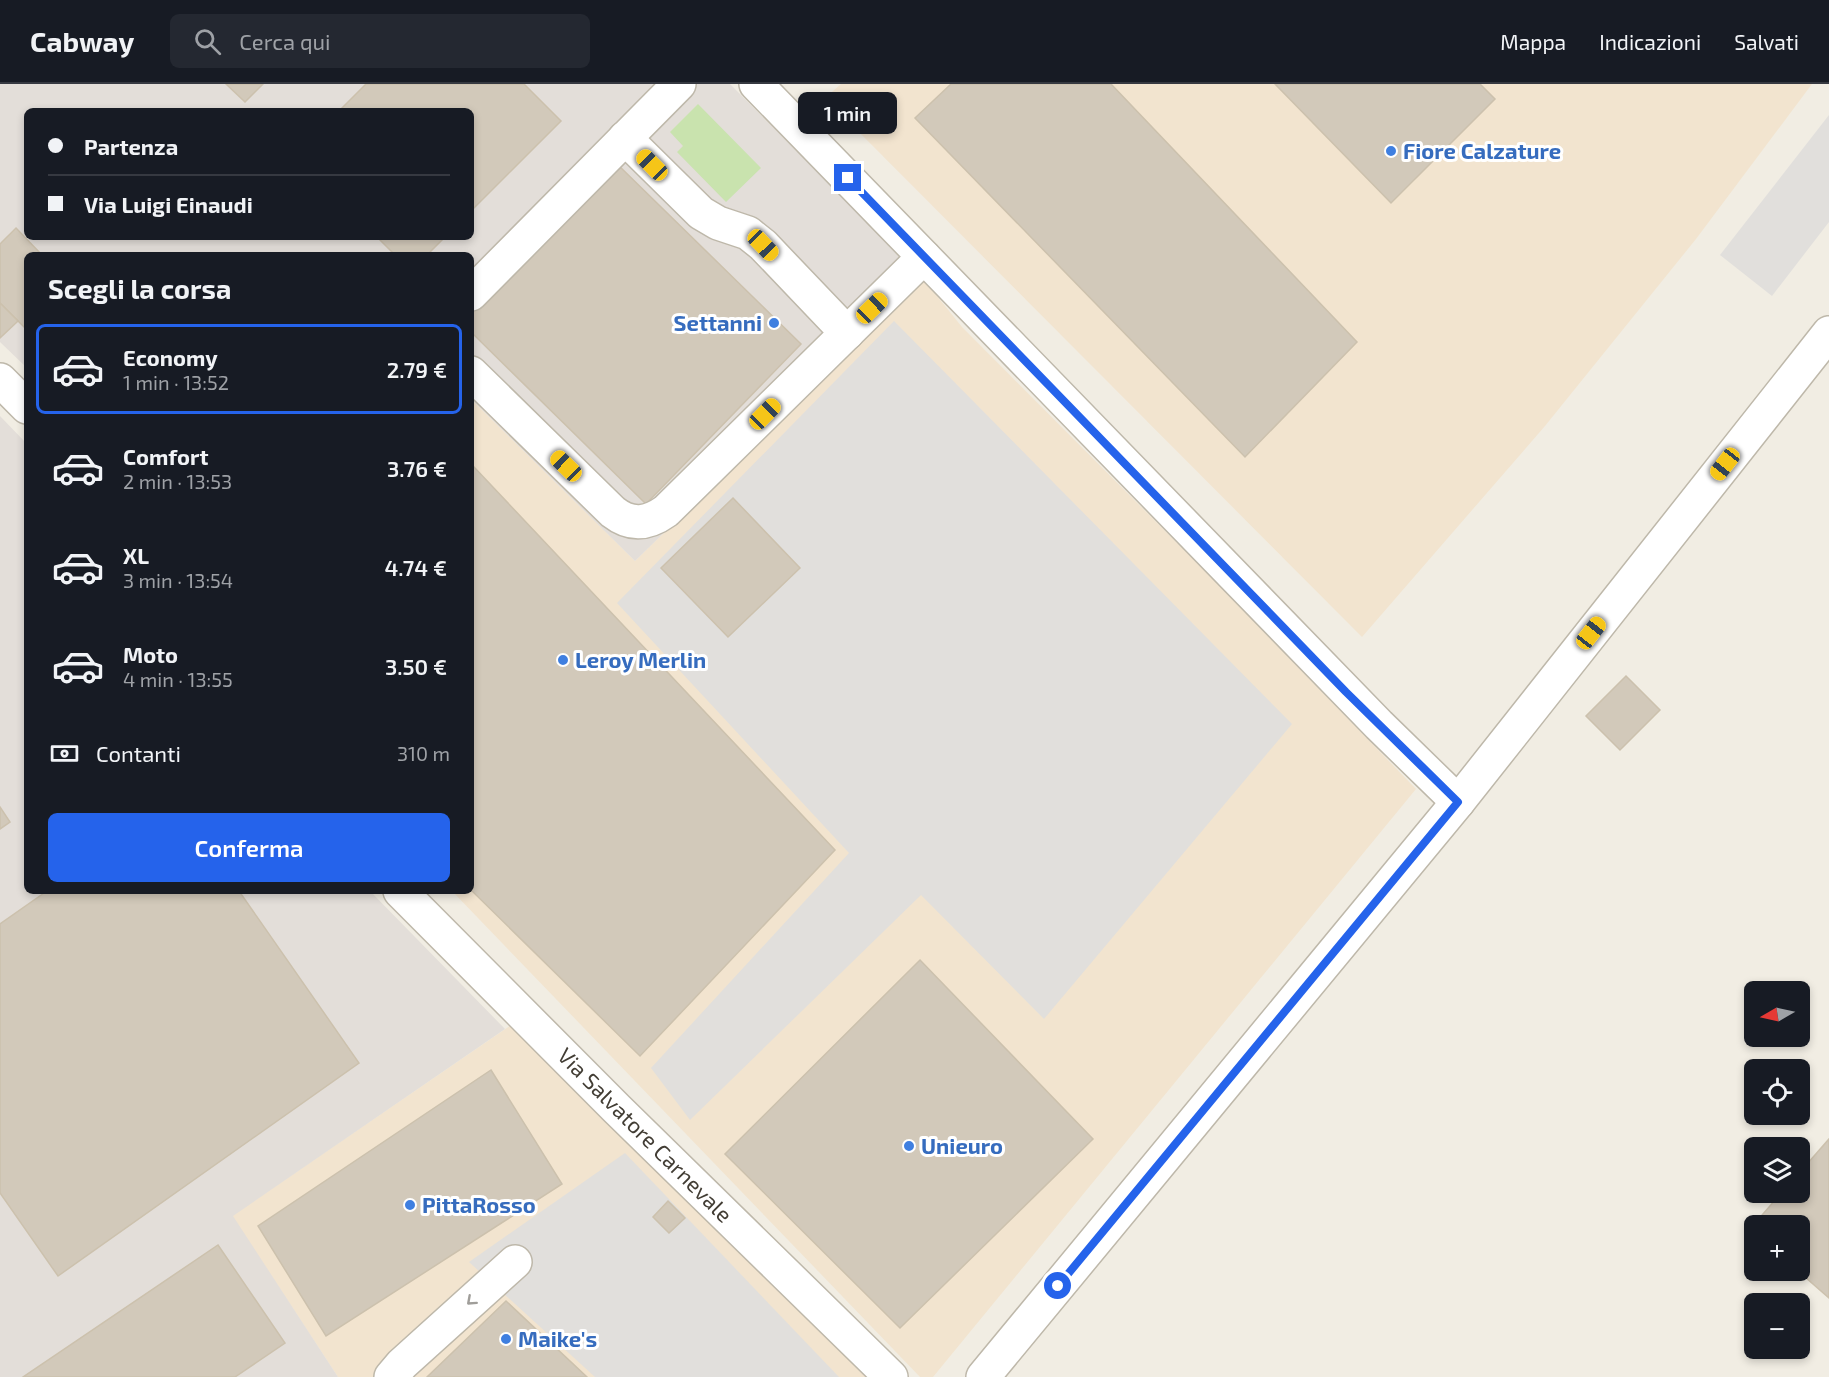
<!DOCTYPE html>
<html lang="it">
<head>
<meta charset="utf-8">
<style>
	:root { --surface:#171b24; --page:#242831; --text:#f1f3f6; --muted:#9ea1a6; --line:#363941; --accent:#2563eb }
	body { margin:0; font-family:"Exo 2",sans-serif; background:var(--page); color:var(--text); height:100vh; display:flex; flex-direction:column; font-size:22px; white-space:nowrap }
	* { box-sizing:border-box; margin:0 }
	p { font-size:20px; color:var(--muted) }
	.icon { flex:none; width:33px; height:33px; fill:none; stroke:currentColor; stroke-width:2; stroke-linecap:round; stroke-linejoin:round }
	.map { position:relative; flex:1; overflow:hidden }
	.drawer { position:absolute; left:24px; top:168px; width:450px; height:642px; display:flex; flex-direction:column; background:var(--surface); border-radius:9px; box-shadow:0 3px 9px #0003 }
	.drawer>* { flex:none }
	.banner { position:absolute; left:24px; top:24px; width:450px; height:132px; border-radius:9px; box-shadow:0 3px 9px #0003; display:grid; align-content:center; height:132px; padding:0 24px; background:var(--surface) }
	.needle { width:39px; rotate:261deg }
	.tools { position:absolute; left:1744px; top:897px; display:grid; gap:12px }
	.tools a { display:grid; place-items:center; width:66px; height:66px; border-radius:9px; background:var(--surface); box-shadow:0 3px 9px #0003; font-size:30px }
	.end { position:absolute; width:27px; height:27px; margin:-14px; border:8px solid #2563eb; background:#fff; box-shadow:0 0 0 3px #fff }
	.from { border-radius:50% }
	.bubble { position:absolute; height:42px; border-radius:9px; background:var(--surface); box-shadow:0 3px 9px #0003; font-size:20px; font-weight:600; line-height:42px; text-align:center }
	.car { position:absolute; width:18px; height:36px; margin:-18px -9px; border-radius:8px; box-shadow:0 0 4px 2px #0007; background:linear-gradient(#f5c518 24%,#345 0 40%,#f5c518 0 76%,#345 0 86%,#f5c518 0) }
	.banner b { display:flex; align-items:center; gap:21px; height:57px; font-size:22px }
	.banner b+b { border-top:2px solid var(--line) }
	.banner i { width:15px; height:15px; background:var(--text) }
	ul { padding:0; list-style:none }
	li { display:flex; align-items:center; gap:18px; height:90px; margin:0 12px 9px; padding:0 12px; border:3px solid transparent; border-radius:9px }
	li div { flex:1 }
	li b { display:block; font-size:22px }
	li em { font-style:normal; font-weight:600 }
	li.active { border-color:var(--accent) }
	li>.icon { width:54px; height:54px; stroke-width:1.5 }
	h2 { padding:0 24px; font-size:27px; line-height:72px }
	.pay { display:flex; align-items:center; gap:15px; height:66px; padding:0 24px; font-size:22px }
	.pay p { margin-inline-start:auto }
	.button { display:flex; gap:12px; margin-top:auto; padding:12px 24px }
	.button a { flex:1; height:69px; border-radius:9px; background:var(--accent); color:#fff; font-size:24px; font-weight:600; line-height:69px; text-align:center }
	header { display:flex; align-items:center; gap:36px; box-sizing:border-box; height:84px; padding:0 30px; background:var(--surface); border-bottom:2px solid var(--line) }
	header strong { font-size:28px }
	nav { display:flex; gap:33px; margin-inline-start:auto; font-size:21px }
	.search { width:420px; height:54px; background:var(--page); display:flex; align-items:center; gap:15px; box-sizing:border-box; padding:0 21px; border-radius:9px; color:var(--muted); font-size:22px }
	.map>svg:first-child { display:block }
	.commercial { fill:#f2e4cf }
	.industrial { fill:#e3ded9; fill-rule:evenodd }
	.green { fill:#c9e3ae }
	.parking { fill:#e1dfdc }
	.building { fill:#d2c9ba; stroke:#ccc1ad; stroke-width:1.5 }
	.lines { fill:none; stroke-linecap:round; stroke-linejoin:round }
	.minor-casing { stroke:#beb8aa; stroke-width:36 }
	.minor { stroke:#fff; stroke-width:33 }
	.oneway { stroke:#a09e9a }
	.route { stroke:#2563eb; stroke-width:8 }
	.shop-dot { fill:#3f7fe0; stroke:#fff; stroke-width:2 }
	.labels { text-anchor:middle; stroke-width:6; stroke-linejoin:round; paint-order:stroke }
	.shop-label { font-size:22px; font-weight:bold; fill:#366cbe; stroke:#fff; text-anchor:start }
	.street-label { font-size:22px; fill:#423d34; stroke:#fff }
</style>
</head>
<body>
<header>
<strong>Cabway</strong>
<div class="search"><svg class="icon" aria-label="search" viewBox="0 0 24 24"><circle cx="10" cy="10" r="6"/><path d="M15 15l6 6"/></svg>Cerca qui</div>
<nav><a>Mappa</a><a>Indicazioni</a><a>Salvati</a></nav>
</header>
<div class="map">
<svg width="1829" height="1293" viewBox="0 0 1829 1293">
	<rect width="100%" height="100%" fill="#f1ede3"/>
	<!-- commercial -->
	<g class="commercial">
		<path d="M841 0H1812L1696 155 1545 342 1362 553 825 14Z"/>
		<path d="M924 196 962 243 1203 485 1416 705 933 1293H920L452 807H471V315L635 477Z"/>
		<path d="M520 935 869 1293H338L232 1132Z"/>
	</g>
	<!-- industrial -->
	<g class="industrial">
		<path d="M0 0H730L924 196 635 477 471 315V171H27V284L0 258ZM27 27H471V153H27Z"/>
		<path d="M0 332 27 360V807H370L505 945 233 1132 338 1293H0Z"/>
	</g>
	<!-- green -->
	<path class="green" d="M698 20 761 84 726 118 677 68 683 62 670 48Z"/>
	<!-- parking -->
	<g class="parking">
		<path d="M1829 31V138L1772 212 1720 171Z"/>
		<path d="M894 237 1292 640 1044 935 921 811 690 1036 651 984 849 769 617 519Z"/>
		<path d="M625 1069 839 1293H595L469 1178Z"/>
	</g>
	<!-- building -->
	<g class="building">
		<path d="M226 0H263L245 18Z"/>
		<path d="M366 0H524L561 37 471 127V27H339Z"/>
		<path d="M951 0H1111L1357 258 1245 373 915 34Z"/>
		<path d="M1275 0H1480L1495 15 1391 119Z"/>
		<path d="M614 77 801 260 646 420 471 248V224Z"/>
		<path d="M16 144 42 171H27V246L0 219V160Z"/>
		<path d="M377 153H445L427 171H395Z"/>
		<path d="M0 219 18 237 0 254Z"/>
		<path d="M474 383 835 766 640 972 471 806V386Z"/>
		<path d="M733 414 800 484 728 553 661 484Z"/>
		<path d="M1626 592 1660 626 1620 666 1586 632Z"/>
		<path d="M0 723 10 738 0 745Z"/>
		<path d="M47 807H239L359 979 58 1192 0 1109V840Z"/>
		<path d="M920 876 1093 1055 900 1244 725 1070Z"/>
		<path d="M491 986 562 1100 326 1252 258 1142Z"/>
		<path d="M1829 1055V1214L1797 1186H1800V1142H1755V1150L1750 1145 1782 1108H1800V1088Z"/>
		<path d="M668 1117 685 1134 669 1149 653 1133Z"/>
		<path d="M218 1161 285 1259 235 1293H23Z"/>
		<path d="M506 1217 587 1293H427Z"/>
	</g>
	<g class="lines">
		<defs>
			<g id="minor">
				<path d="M756 0 1379 641 1458 718"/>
				<path d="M625 54 701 129 718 139 748 149 763 161 847 249"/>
				<path d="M471 210 679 0"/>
				<path d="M471 289 613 428C631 442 648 440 666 427L924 173"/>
				<path d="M0 296 27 323"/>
				<path d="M400 807 617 1025 891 1293"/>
				<path d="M391 1293 402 1280 515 1178"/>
				<path d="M983 1293 1458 718 1829 249"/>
			</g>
		</defs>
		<!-- minor casing -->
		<use href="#minor" class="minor-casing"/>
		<!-- minor -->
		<use href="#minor" class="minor"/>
	</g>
	<!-- one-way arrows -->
	<defs><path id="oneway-chevron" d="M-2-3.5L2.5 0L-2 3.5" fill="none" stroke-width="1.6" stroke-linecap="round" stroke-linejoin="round" transform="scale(1.5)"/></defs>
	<use class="oneway" href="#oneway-chevron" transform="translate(471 1217) rotate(138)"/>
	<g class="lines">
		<!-- route -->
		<path class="route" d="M848 94 1346 608 1458 718 1058 1202"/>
	</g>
	<!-- markers -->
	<g class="shop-dot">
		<circle cx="1391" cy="67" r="6"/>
		<circle cx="774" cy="239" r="6"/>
		<circle cx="563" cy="576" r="6"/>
		<circle cx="909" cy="1062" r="6"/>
		<circle cx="410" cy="1121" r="6"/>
		<circle cx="506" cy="1255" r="6"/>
	</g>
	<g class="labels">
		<!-- shop labels -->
		<g class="shop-label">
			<text x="1403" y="75">Fiore Calzature</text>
			<text x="762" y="247" text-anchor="end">Settanni</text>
			<text x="575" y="584">Leroy Merlin</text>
			<text x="921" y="1070">Unieuro</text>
			<text x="422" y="1129">PittaRosso</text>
			<text x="518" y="1263">Maike's</text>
		</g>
		<!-- street labels -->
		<g class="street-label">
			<text transform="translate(645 1051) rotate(45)" y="8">Via Salvatore Carnevale</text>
		</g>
	</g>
</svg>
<div class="tools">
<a><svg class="needle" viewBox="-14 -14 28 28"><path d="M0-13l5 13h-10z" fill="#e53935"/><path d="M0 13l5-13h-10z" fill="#9ea1a6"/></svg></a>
<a><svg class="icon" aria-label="locate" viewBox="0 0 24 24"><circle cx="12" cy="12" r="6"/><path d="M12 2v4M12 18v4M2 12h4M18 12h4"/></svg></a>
<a><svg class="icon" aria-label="layers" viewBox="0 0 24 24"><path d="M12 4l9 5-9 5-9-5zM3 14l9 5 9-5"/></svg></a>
<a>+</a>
<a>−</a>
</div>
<i class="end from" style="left:1058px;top:1202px"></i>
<i class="end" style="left:848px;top:94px"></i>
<div class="bubble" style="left:798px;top:8px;width:99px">1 min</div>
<i class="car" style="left:652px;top:81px;rotate:315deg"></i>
<i class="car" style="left:763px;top:161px;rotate:136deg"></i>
<i class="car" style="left:872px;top:224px;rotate:46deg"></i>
<i class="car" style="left:765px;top:330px;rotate:45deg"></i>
<i class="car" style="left:1725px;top:380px;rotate:218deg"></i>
<i class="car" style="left:566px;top:382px;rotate:314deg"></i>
<i class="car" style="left:1591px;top:549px;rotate:38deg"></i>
<div class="banner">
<b><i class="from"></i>Partenza</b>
<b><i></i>Via Luigi Einaudi</b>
</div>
<section class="drawer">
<h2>Scegli la corsa</h2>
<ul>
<li class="active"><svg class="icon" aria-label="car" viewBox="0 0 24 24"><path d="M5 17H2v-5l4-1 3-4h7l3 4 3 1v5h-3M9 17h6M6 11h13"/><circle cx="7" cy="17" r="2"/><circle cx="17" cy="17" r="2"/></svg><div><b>Economy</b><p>1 min · 13:52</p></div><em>2.79 €</em></li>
<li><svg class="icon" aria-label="car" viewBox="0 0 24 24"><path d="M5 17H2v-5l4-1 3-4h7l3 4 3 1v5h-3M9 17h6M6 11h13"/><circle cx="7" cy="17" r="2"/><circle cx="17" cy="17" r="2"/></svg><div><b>Comfort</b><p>2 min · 13:53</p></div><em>3.76 €</em></li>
<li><svg class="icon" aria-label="car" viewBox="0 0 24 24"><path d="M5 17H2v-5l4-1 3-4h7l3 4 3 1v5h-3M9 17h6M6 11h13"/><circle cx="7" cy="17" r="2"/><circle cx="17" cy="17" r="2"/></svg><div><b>XL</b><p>3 min · 13:54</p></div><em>4.74 €</em></li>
<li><svg class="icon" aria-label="car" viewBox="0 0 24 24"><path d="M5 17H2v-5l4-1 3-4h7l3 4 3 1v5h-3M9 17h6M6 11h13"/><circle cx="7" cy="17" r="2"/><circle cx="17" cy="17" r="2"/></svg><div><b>Moto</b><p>4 min · 13:55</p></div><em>3.50 €</em></li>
</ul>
<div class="pay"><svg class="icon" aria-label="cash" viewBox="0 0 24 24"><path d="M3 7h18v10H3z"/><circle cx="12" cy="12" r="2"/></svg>Contanti<p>310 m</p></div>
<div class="button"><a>Conferma</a></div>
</section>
</div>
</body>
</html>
